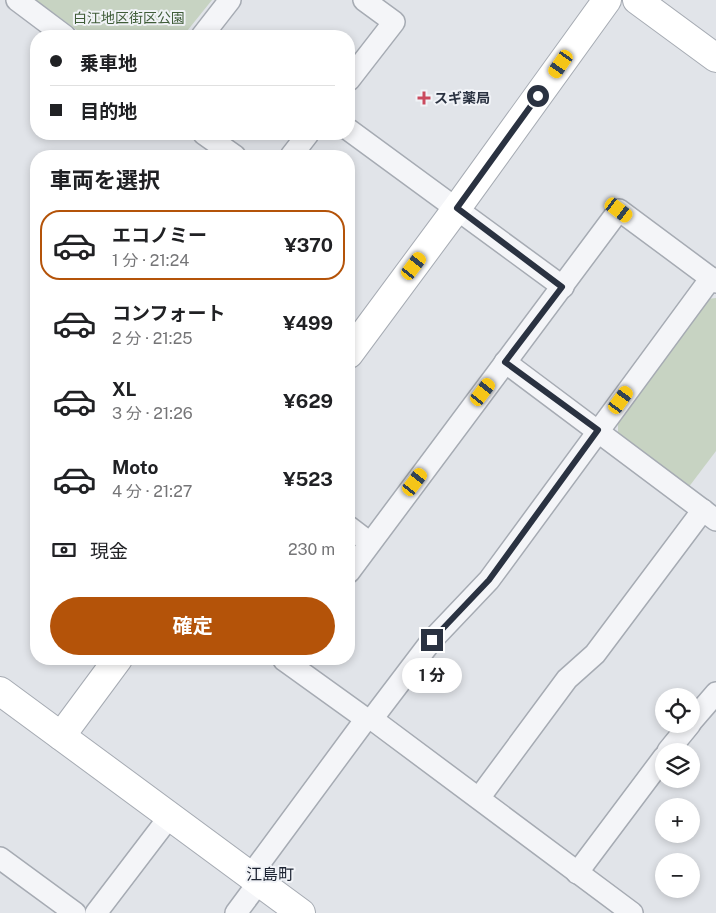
<!DOCTYPE html>
<html lang="ja">
<head>
<meta charset="utf-8">
<style>
	:root { --surface:#fff; --page:#f6f6f6; --text:#202124; --muted:#757577; --line:#e0e0e0; --accent:#b45309 }
	body { margin:0; font-family:"Public Sans","Noto Sans JP",sans-serif; background:var(--page); color:var(--text); height:100vh; display:flex; flex-direction:column; font-size:19px; white-space:nowrap }
	* { box-sizing:border-box; margin:0 }
	p { font-size:16px; color:var(--muted) }
	.icon { flex:none; width:28px; height:28px; fill:none; stroke:currentColor; stroke-width:2; stroke-linecap:round; stroke-linejoin:round }
	.map { position:relative; flex:1; overflow:hidden }
	.side { position:absolute; left:30px; top:150px; width:325px; height:515px; display:flex; flex-direction:column; background:var(--surface); border-radius:20px; box-shadow:0 2px 8px #0003 }
	.side>* { flex:none }
	.top-card { position:absolute; left:30px; top:30px; width:325px; height:110px; border-radius:20px; box-shadow:0 2px 8px #0003; display:grid; align-content:center; height:110px; padding:0 20px; background:var(--surface) }
	.controls { position:absolute; left:655px; top:688px; display:grid; gap:10px }
	.controls a { display:grid; place-items:center; width:45px; height:45px; border-radius:50%; background:var(--surface); box-shadow:0 2px 8px #0003; font-size:25px }
	.end { position:absolute; width:22px; height:22px; margin:-11px; border:6px solid #2a3241; background:#fff; box-shadow:0 0 0 2px #fff }
	.from { border-radius:50% }
	.bubble { position:absolute; height:35px; border-radius:18px; background:var(--surface); box-shadow:0 2px 8px #0003; font-size:16px; font-weight:700; line-height:35px; text-align:center }
	.car { position:absolute; width:15px; height:30px; margin:-15px -8px; border-radius:6px; box-shadow:0 0 4px 1px #0007; background:linear-gradient(#f5c518 24%,#345 0 40%,#f5c518 0 76%,#345 0 86%,#f5c518 0) }
	.top-card b { display:flex; align-items:center; gap:18px; height:48px; font-size:19px }
	.top-card b+b { border-top:1px solid var(--line) }
	.top-card i { width:12px; height:12px; background:var(--text) }
	ul { padding:0; list-style:none }
	li { display:flex; align-items:center; gap:15px; height:70px; margin:0 10px 8px; padding:0 10px; border:2px solid transparent; border-radius:20px }
	li div { flex:1 }
	li b { display:block; font-size:19px }
	li em { font-style:normal; font-weight:700 }
	li.selected { border-color:var(--accent) }
	li>.icon { width:45px; height:45px; stroke-width:1.5 }
	h2 { padding:0 20px; font-size:22px; line-height:60px }
	.pay { display:flex; align-items:center; gap:12px; height:55px; padding:0 20px; font-size:19px }
	.pay p { margin-inline-start:auto }
	.primary-button { display:flex; gap:10px; margin-top:auto; padding:10px 20px }
	.primary-button a { flex:1; height:58px; border-radius:30px; background:var(--accent); color:#fff; font-size:20px; font-weight:700; line-height:58px; text-align:center }
	.map>svg:first-child { display:block }
	.green { fill:#c7d3c2 }
	.lines { fill:none; stroke-linecap:round; stroke-linejoin:round }
	.street-casing { stroke:#a6abb3; stroke-width:24 }
	.secondary-casing { stroke:#a6abb3; stroke-width:30 }
	.street { stroke:#f4f5f8; stroke-width:21 }
	.secondary { stroke:#fff; stroke-width:28 }
	.route { stroke:#2a3241; stroke-width:6 }
	.poi-dot { fill:#ca4a5e; stroke:#f1f3f7; stroke-width:2 }
	.labels { text-anchor:middle; stroke-width:4; stroke-linejoin:round; paint-order:stroke }
	.park-label { font-size:14px; fill:#3f5c38; stroke:#f1f3f7 }
	.poi-label { font-size:14px; font-weight:bold; fill:#2a3241; stroke:#f1f3f7; text-anchor:start }
	.quarter-label { font-size:16px; fill:#1c2331; stroke:#f1f3f7 }
</style>
</head>
<body>
<div class="map">
<svg width="716" height="913" viewBox="0 0 716 913">
	<rect width="100%" height="100%" fill="#e1e4e9"/>
	<!-- green -->
	<g class="green">
		<path d="M36 0H212L183 36H85Z"/>
		<path d="M716 298V451L688 488 618 434V423L707 299Z"/>
	</g>
	<g class="lines">
		<defs>
			<g id="street">
				<path d="M17 0 65 36"/>
				<path d="M202 36 230 0"/>
				<path d="M349 80 394 22 364 0"/>
				<path d="M349 130 563 287"/>
				<path d="M204 134 235 156"/>
				<path d="M291 156 308 134"/>
				<path d="M505 362 716 520"/>
				<path d="M349 527 370 543"/>
				<path d="M349 572 619 210 716 282"/>
				<path d="M285 659 284 660 366 719H372L632 913"/>
				<path d="M372 719 432 640 489 580 711 278"/>
				<path d="M691 722 716 693"/>
				<path d="M668 751 690 724"/>
				<path d="M479 798 567 679 595 654 703 510"/>
				<path d="M0 858 75 913"/>
				<path d="M577 873 664 757"/>
				<path d="M250 876 366 719"/>
				<path d="M96 913 170 816"/>
				<path d="M236 913 259 882"/>
			</g>
			<g id="secondary">
				<path d="M637 0 716 58"/>
				<path d="M349 354 457 208 607 0"/>
				<path d="M0 691 301 913"/>
				<path d="M61 736 118 659"/>
			</g>
		</defs>
		<!-- street casing -->
		<use href="#street" class="street-casing"/>
		<!-- secondary casing -->
		<use href="#secondary" class="secondary-casing"/>
		<!-- street -->
		<use href="#street" class="street"/>
		<!-- secondary -->
		<use href="#secondary" class="secondary"/>
	</g>
	<g class="lines">
		<!-- route -->
		<path class="route" d="M432 640 489 580 598 430 505 362 562 287 457 208 538 96"/>
	</g>
	<!-- markers -->
	<path class="poi-dot" d="M421.5 90.5h5v5h5v5h-5v5h-5v-5h-5v-5h5z"/>
	<g class="labels">
		<!-- park labels -->
		<g class="park-label">
			<text x="129" y="23">白江地区街区公園</text>
		</g>
		<!-- poi labels -->
		<g class="poi-label">
			<text x="434" y="103">スギ薬局</text>
		</g>
		<!-- quarter labels -->
		<g class="quarter-label">
			<text x="270" y="880">江島町</text>
		</g>
	</g>
</svg>
<div class="controls">
<a><svg class="icon" aria-label="locate" viewBox="0 0 24 24"><circle cx="12" cy="12" r="6"/><path d="M12 2v4M12 18v4M2 12h4M18 12h4"/></svg></a>
<a><svg class="icon" aria-label="layers" viewBox="0 0 24 24"><path d="M12 4l9 5-9 5-9-5zM3 14l9 5 9-5"/></svg></a>
<a>+</a>
<a>−</a>
</div>
<i class="end from" style="left:538px;top:96px"></i>
<i class="end" style="left:432px;top:640px"></i>
<div class="bubble" style="left:402px;top:658px;width:60px">1 分</div>
<i class="car" style="left:561px;top:64px;rotate:215deg"></i>
<i class="car" style="left:619px;top:210px;rotate:127deg"></i>
<i class="car" style="left:414px;top:266px;rotate:37deg"></i>
<i class="car" style="left:483px;top:392px;rotate:37deg"></i>
<i class="car" style="left:621px;top:400px;rotate:36deg"></i>
<i class="car" style="left:415px;top:482px;rotate:37deg"></i>
<div class="top-card">
<b><i class="from"></i>乗車地</b>
<b><i></i>目的地</b>
</div>
<section class="side">
<h2>車両を選択</h2>
<ul>
<li class="selected"><svg class="icon" aria-label="car" viewBox="0 0 24 24"><path d="M5 17H2v-5l4-1 3-4h7l3 4 3 1v5h-3M9 17h6M6 11h13"/><circle cx="7" cy="17" r="2"/><circle cx="17" cy="17" r="2"/></svg><div><b>エコノミー</b><p>1 分 · 21:24</p></div><em>¥370</em></li>
<li><svg class="icon" aria-label="car" viewBox="0 0 24 24"><path d="M5 17H2v-5l4-1 3-4h7l3 4 3 1v5h-3M9 17h6M6 11h13"/><circle cx="7" cy="17" r="2"/><circle cx="17" cy="17" r="2"/></svg><div><b>コンフォート</b><p>2 分 · 21:25</p></div><em>¥499</em></li>
<li><svg class="icon" aria-label="car" viewBox="0 0 24 24"><path d="M5 17H2v-5l4-1 3-4h7l3 4 3 1v5h-3M9 17h6M6 11h13"/><circle cx="7" cy="17" r="2"/><circle cx="17" cy="17" r="2"/></svg><div><b>XL</b><p>3 分 · 21:26</p></div><em>¥629</em></li>
<li><svg class="icon" aria-label="car" viewBox="0 0 24 24"><path d="M5 17H2v-5l4-1 3-4h7l3 4 3 1v5h-3M9 17h6M6 11h13"/><circle cx="7" cy="17" r="2"/><circle cx="17" cy="17" r="2"/></svg><div><b>Moto</b><p>4 分 · 21:27</p></div><em>¥523</em></li>
</ul>
<div class="pay"><svg class="icon" aria-label="cash" viewBox="0 0 24 24"><path d="M3 7h18v10H3z"/><circle cx="12" cy="12" r="2"/></svg>現金<p>230 m</p></div>
<div class="primary-button"><a>確定</a></div>
</section>
</div>
</body>
</html>
